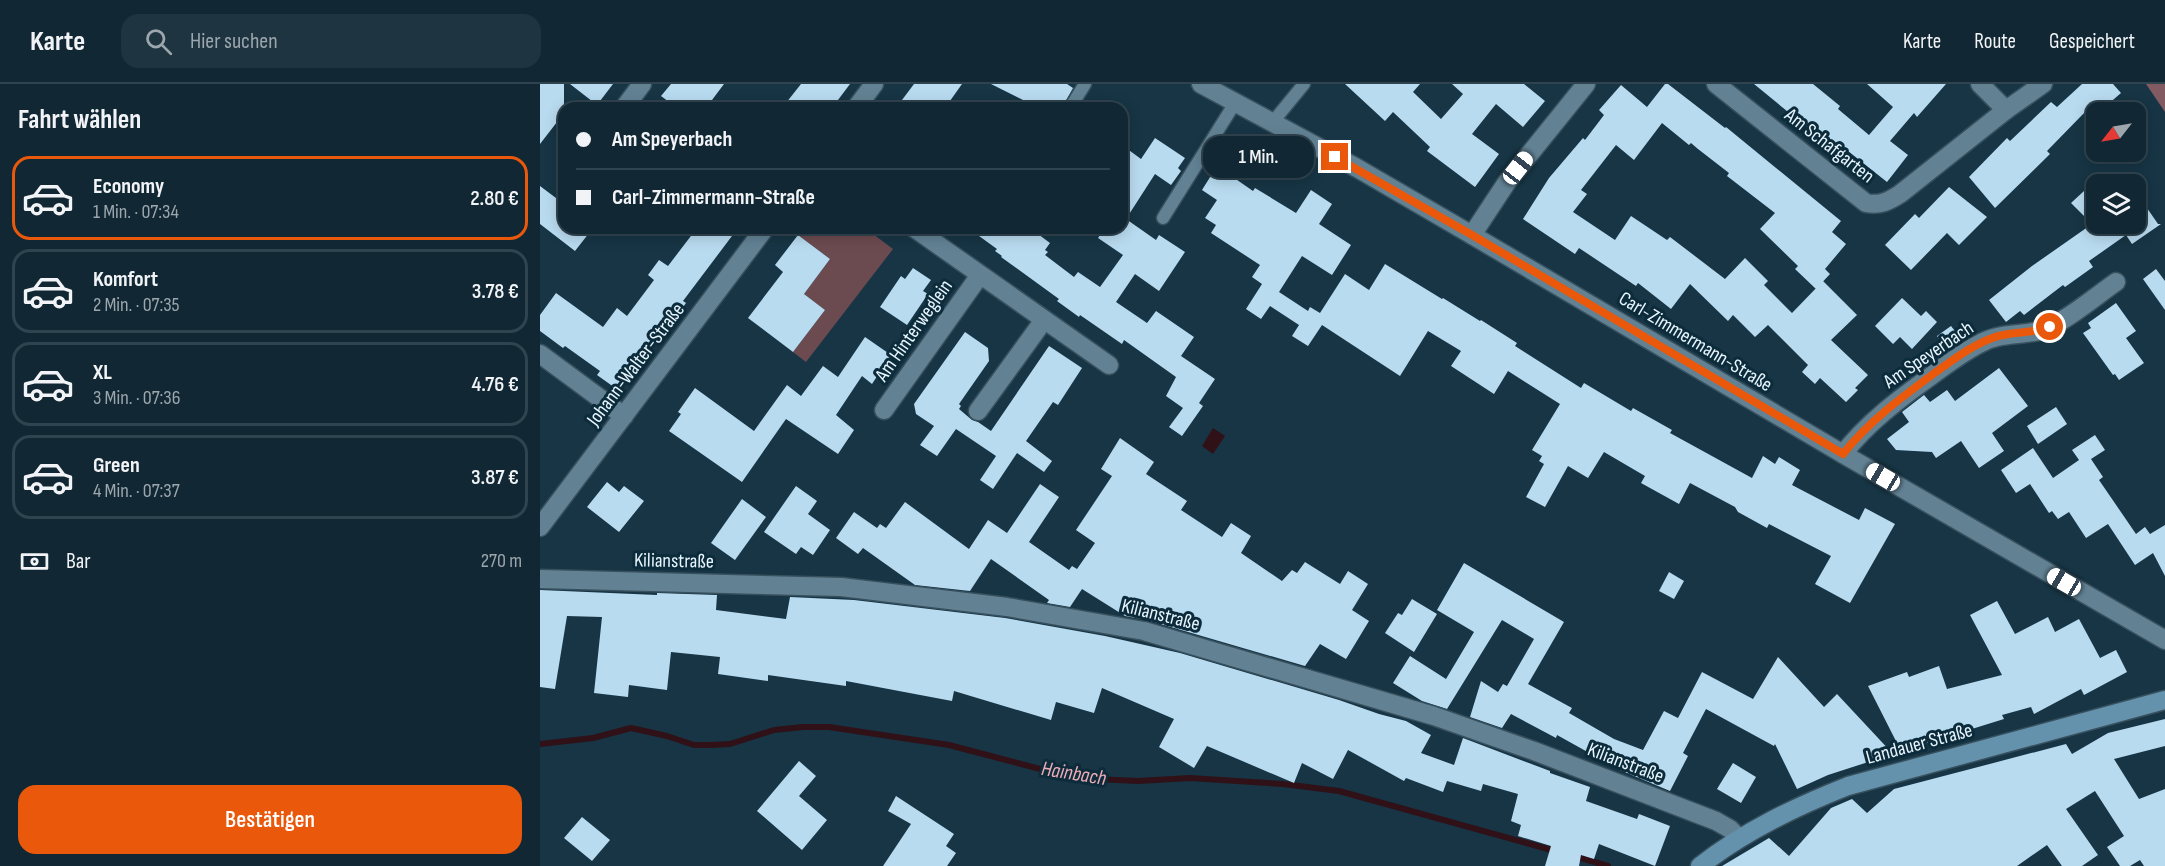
<!DOCTYPE html>
<html lang="de">
<head>
<meta charset="utf-8">
<style>
	:root { --surface:#112834; --page:#1e3440; --text:#f1f3f6; --muted:#9ca6ac; --line:#30444f; --accent:#ea580c }
	body { margin:0; font-family:"Sofia Sans Condensed",sans-serif; background:var(--page); color:var(--text); height:100vh; display:flex; flex-direction:column; font-size:22px; white-space:nowrap }
	* { box-sizing:border-box; margin:0 }
	p { font-size:20px; color:var(--muted) }
	.icon { flex:none; width:33px; height:33px; fill:none; stroke:currentColor; stroke-width:2; stroke-linecap:round; stroke-linejoin:round }
	.map { position:relative; flex:1; overflow:hidden }
	.drawer { display:flex; flex-direction:column; background:var(--surface); width:540px }
	.drawer>* { flex:none }
	.banner { position:absolute; left:18px; top:18px; width:570px; height:132px; border-radius:18px; box-shadow:0 3px 15px #0003,0 0 0 2px var(--line); display:grid; align-content:center; height:132px; padding:0 18px; background:var(--surface) }
	.needle { width:39px; rotate:239deg }
	.buttons { position:absolute; left:1546px; top:18px; display:grid; gap:12px }
	.buttons a { display:grid; place-items:center; width:60px; height:60px; border-radius:12px; background:var(--surface); box-shadow:0 3px 15px #0003,0 0 0 2px var(--line); font-size:30px }
	.end { position:absolute; width:27px; height:27px; margin:-14px; border:8px solid #ea580c; background:#fff; box-shadow:0 0 0 3px #fff }
	.from { border-radius:50% }
	.bubble { position:absolute; height:42px; border-radius:18px; background:var(--surface); box-shadow:0 3px 15px #0003,0 0 0 2px var(--line); font-size:20px; font-weight:600; line-height:42px; text-align:center }
	.car { position:absolute; width:18px; height:36px; margin:-18px -9px; border-radius:8px; box-shadow:0 0 4px 2px #0007; background:linear-gradient(#fff 24%,#345 0 40%,#fff 0 76%,#345 0 86%,#fff 0) }
	.banner b { display:flex; align-items:center; gap:21px; height:57px; font-size:22px }
	.banner b+b { border-top:2px solid var(--line) }
	.banner i { width:15px; height:15px; background:var(--text) }
	ul { padding:0; list-style:none }
	li { display:flex; align-items:center; gap:18px; height:84px; margin:0 12px 9px; padding:0 6px; border:3px solid var(--line); border-radius:18px }
	li div { flex:1 }
	li b { display:block; font-size:22px }
	li em { font-style:normal; font-weight:600 }
	li.active { border-color:var(--accent) }
	li>.icon { width:54px; height:54px; stroke-width:1.5 }
	h2 { padding:0 18px; font-size:27px; line-height:72px }
	.pay { display:flex; align-items:center; gap:15px; height:66px; padding:0 18px; font-size:22px }
	.pay p { margin-inline-start:auto }
	.button { display:flex; gap:12px; margin-top:auto; padding:12px 18px }
	.button a { flex:1; height:69px; border-radius:18px; background:var(--accent); color:#fff; font-size:24px; font-weight:600; line-height:69px; text-align:center }
	header { display:flex; align-items:center; gap:36px; box-sizing:border-box; height:84px; padding:0 30px; background:var(--surface); border-bottom:2px solid var(--line) }
	header strong { font-size:28px }
	nav { display:flex; gap:33px; margin-inline-start:auto; font-size:21px }
	.search { width:420px; height:54px; background:var(--page); display:flex; align-items:center; gap:15px; box-sizing:border-box; padding:0 21px; border-radius:18px; color:var(--muted); font-size:22px }
	main { display:flex; flex:1; min-height:0 }
	.map>svg:first-child { display:block }
	.green { fill:#6c4b50 }
	.forest { fill:#815b61 }
	.water { fill:#2f1117 }
	.lines { fill:none; stroke-linecap:round; stroke-linejoin:round }
	.stream { stroke:#2f1117; stroke-width:6 }
	.building { fill:#b9dbf0 }
	.lane-casing { stroke:#37505e; stroke-width:15 }
	.street-casing { stroke:#37505e; stroke-width:21 }
	.secondary-casing { stroke:#37505e; stroke-width:21 }
	.lane { stroke:#628294; stroke-width:12 }
	.street { stroke:#628294; stroke-width:18 }
	.secondary { stroke:#6492ac; stroke-width:18 }
	.route { stroke:#ea580c; stroke-width:8 }
	.labels { text-anchor:middle; stroke-width:6; stroke-linejoin:round; paint-order:stroke }
	.street-label { font-size:20px; fill:#e7f5fe; stroke:#0c2b3b }
	.water-label { font-size:21px; font-style:italic; fill:#efacb7; stroke:#0c2b3b }
</style>
</head>
<body>
<header>
<strong>Karte</strong>
<div class="search"><svg class="icon" aria-label="search" viewBox="0 0 24 24"><circle cx="10" cy="10" r="6"/><path d="M15 15l6 6"/></svg>Hier suchen</div>
<nav><a>Karte</a><a>Route</a><a>Gespeichert</a></nav>
</header>
<main>
<section class="drawer">
<h2>Fahrt wählen</h2>
<ul>
<li class="active"><svg class="icon" aria-label="car" viewBox="0 0 24 24"><path d="M5 17H2v-5l4-1 3-4h7l3 4 3 1v5h-3M9 17h6M6 11h13"/><circle cx="7" cy="17" r="2"/><circle cx="17" cy="17" r="2"/></svg><div><b>Economy</b><p>1 Min. · 07:34</p></div><em>2.80 €</em></li>
<li><svg class="icon" aria-label="car" viewBox="0 0 24 24"><path d="M5 17H2v-5l4-1 3-4h7l3 4 3 1v5h-3M9 17h6M6 11h13"/><circle cx="7" cy="17" r="2"/><circle cx="17" cy="17" r="2"/></svg><div><b>Komfort</b><p>2 Min. · 07:35</p></div><em>3.78 €</em></li>
<li><svg class="icon" aria-label="car" viewBox="0 0 24 24"><path d="M5 17H2v-5l4-1 3-4h7l3 4 3 1v5h-3M9 17h6M6 11h13"/><circle cx="7" cy="17" r="2"/><circle cx="17" cy="17" r="2"/></svg><div><b>XL</b><p>3 Min. · 07:36</p></div><em>4.76 €</em></li>
<li><svg class="icon" aria-label="car" viewBox="0 0 24 24"><path d="M5 17H2v-5l4-1 3-4h7l3 4 3 1v5h-3M9 17h6M6 11h13"/><circle cx="7" cy="17" r="2"/><circle cx="17" cy="17" r="2"/></svg><div><b>Green</b><p>4 Min. · 07:37</p></div><em>3.87 €</em></li>
</ul>
<div class="pay"><svg class="icon" aria-label="cash" viewBox="0 0 24 24"><path d="M3 7h18v10H3z"/><circle cx="12" cy="12" r="2"/></svg>Bar<p>270 m</p></div>
<div class="button"><a>Bestätigen</a></div>
</section>
<div class="map">
<svg width="1625" height="782" viewBox="0 0 1625 782">
	<rect width="100%" height="100%" fill="#173545"/>
	<!-- green -->
	<path class="green" d="M263 144H325L353 165 266 278 253 268 285 226 264 210 290 175 258 151Z"/>
	<!-- forest -->
	<path class="forest" d="M1606 0H1625V28Z"/>
	<!-- water -->
	<path class="water" d="M673 344 685 352 673 370 662 362Z"/>
	<g class="lines">
		<!-- stream -->
		<g class="stream">
			<path d="M0 660 53 654 91 644 127 652 154 661H171L190 660 234 646 263 643H289L409 661 534 694 598 697 650 694 743 700 799 707 1015 767"/>
			<path d="M1034 772 1068 782"/>
		</g>
	</g>
	<!-- building -->
	<g class="building">
		<path d="M0 0H24V29L0 60Z"/>
		<path d="M30 0H73L57 21Z"/>
		<path d="M131 0H184L166 24H137L121 12Z"/>
		<path d="M261 0H310L292 24H242Z"/>
		<path d="M374 0H422L405 24H356Z"/>
		<path d="M451 0H527L533 4 522 24H480L485 17Z"/>
		<path d="M805 0H880L873 8 901 35 923 10 912 0H984L1005 17 983 43 956 20 932 50 959 70 935 103 887 67 890 63 853 28 845 37Z"/>
		<path d="M1125 0H1128L1185 44 1186 43 1301 137 1292 148 1306 160 1285 185 1290 190 1276 205 1255 185 1258 182 1220 145 1235 129 1187 92 1189 89 1158 65 1151 59 1149 61 1122 39 1094 76 1076 61 1041 106 1047 110 1033 128 1075 156 1091 132 1127 156 1130 153 1185 195 1205 174 1228 197 1224 201 1252 229 1283 197 1317 231 1291 256 1328 291 1315 304 1318 306 1306 318 1280 294 1275 300 1262 288 1268 281 1228 241 1215 253 1193 231 1188 237 1150 200 1131 225 1098 199 1096 202 1039 164 1035 170 983 135 1009 94 1043 54 1045 56 1064 31 1059 26 1081 1 1107 23Z"/>
		<path d="M1214 0H1273L1300 22 1298 25 1329 51 1353 23 1327 0H1406L1377 33 1374 29 1350 57 1368 71 1347 98 1308 67 1303 73Z"/>
		<path d="M1542 0H1573L1581 9 1559 28H1545L1507 67 1510 70 1455 124 1429 93 1467 54 1470 57 1511 18 1517 23Z"/>
		<path d="M615 54 645 74 638 84 641 87 631 101 615 90 586 135 616 156 619 151 645 168 619 207 595 190 576 218 607 239 616 227 654 253 641 272 675 295 659 319 663 322 642 352 629 343 643 324 626 312 636 293 584 256 582 260 540 231 539 233 517 217 519 215 461 173 462 172 455 167 457 165 428 144H490L510 159 505 166 508 168 505 171 534 193 538 188 560 203 583 171 558 154 565 144H582V61L601 75Z"/>
		<path d="M677 82 713 107 715 104 756 129 771 106 792 120 779 140 811 161 792 191 762 172 739 208 768 227 770 223 780 229 805 190 829 206 845 180 902 215 903 214 940 237 941 236 977 259 975 262 1041 304 1044 299 1091 327 1093 324 1132 346 1130 349 1212 394 1223 372 1235 380 1239 373 1260 386 1252 401 1319 436 1325 424 1355 440 1310 519 1275 500 1291 472 1229 440 1227 444 1198 428 1195 423 1150 399 1139 420 1101 399 1105 392 1064 368 1048 394 1028 382 1005 423 986 413 1004 380 999 377 1002 372 992 366 1020 320 968 287 954 310 911 282 921 267 888 247 860 292 782 241 768 262 752 252 759 241 730 222 721 235 706 225 722 200 712 193 720 181 671 149 676 141 665 134 677 116 662 106Z"/>
		<path d="M0 102 24 120V144H53L35 167 0 140Z"/>
		<path d="M1409 103 1447 133 1419 161 1407 149 1371 186 1345 161 1375 130 1379 134Z"/>
		<path d="M1544 107 1557 120V140H1596V108L1618 140H1621L1592 160 1586 151 1549 177 1553 183 1525 203 1523 201 1484 231 1480 227 1466 238 1449 216 1492 182 1552 140 1531 119Z"/>
		<path d="M157 144H198L143 217 146 219 119 256 116 253 78 306 57 291 60 287 25 262 23 264 0 247V231L16 209 63 243 77 224 87 232 114 196 108 191 119 176 128 182Z"/>
		<path d="M258 151 290 175 264 210 285 226 253 268 208 234 243 188 235 181Z"/>
		<path d="M373 184 391 196 383 207 388 210 367 241 340 223 361 192 365 195Z"/>
		<path d="M1616 185 1625 197V226L1603 195Z"/>
		<path d="M1362 214 1381 232 1386 227 1397 238 1372 265 1360 253 1353 260 1335 242Z"/>
		<path d="M1576 219 1596 247 1586 254 1604 279 1579 296 1575 290 1573 291 1543 249 1551 244 1548 239Z"/>
		<path d="M1411 242 1422 256 1407 266 1397 252Z"/>
		<path d="M425 248 448 264 449 277 419 320 421 322 419 325 432 336 438 338 451 347 509 262 542 284 518 321 513 318 486 357 512 377 504 388 477 369 453 405 440 396 456 372 416 345 397 372 380 361 394 342 376 330 374 320Z"/>
		<path d="M325 253 351 271 332 300 322 292 296 331 314 346 298 370 246 335 202 398 129 347 141 330 138 328 155 304 214 347 247 301 261 312 283 282 298 293Z"/>
		<path d="M1459 284 1488 322 1452 349 1464 367 1439 384 1421 357 1396 374 1392 368 1356 366 1347 355 1369 338 1362 328 1384 311 1390 318 1407 306 1415 317Z"/>
		<path d="M1516 323 1527 340 1498 360 1487 342Z"/>
		<path d="M1555 351 1565 366 1551 375 1563 393 1559 396 1596 450 1605 443 1610 450 1625 441V492L1613 469 1595 481 1568 440 1546 454 1529 428 1518 435 1512 427 1509 429 1490 400 1476 409 1461 386 1493 364 1513 394 1539 376 1532 366Z"/>
		<path d="M580 354 614 378 606 390 647 417 641 426 682 453 691 439 711 452 701 469 742 497 752 486 757 489 765 478 800 500 808 487 828 500 812 526 829 537 806 575 780 560 765 582 607 536 585 532 542 505 530 523 507 519 509 516 451 475 430 507 375 501 323 464 318 470 296 454 314 428 337 444 340 440 346 444 365 418 429 465 448 436 467 449 500 400 519 413 489 458 529 486 532 482 537 485 555 459 536 446 572 392 561 385Z"/>
		<path d="M67 398 79 408 84 402 104 417 79 448 47 423Z"/>
		<path d="M256 402 277 417 268 430 290 446 273 471 261 463 256 470 224 448Z"/>
		<path d="M202 415 226 433 195 476 171 459Z"/>
		<path d="M924 479 1024 538 988 600 1032 624 1029 629 1074 655 1103 666 1124 627 1138 634 1162 588 1213 615 1238 573 1284 623 1297 610 1353 670 1288 691 1257 705 1235 660 1234 662 1166 625 1143 669 1148 672 1130 707 1080 686 1017 651 1016 654 971 630 962 644 930 633 941 597 958 608 963 600 967 602 994 555 962 536 907 625 882 617 853 599 870 572 906 595 934 548 897 526Z"/>
		<path d="M1129 488 1144 497 1134 515 1119 507Z"/>
		<path d="M0 506 117 511V509L177 511 176 526 246 535 250 513 314 516 465 534 565 552 640 569 799 616 839 630 866 637 891 651 881 669 914 681 923 654 1010 687V689L1050 703 1046 717 1097 735 1099 730 1130 742 1115 782 1059 760 1054 775 1041 771 1039 782H1005L1011 762 978 752 981 741 971 737 978 710 943 700 941 707 907 697 903 708 866 694 864 697 808 666 793 695 762 679 754 699 667 662 654 684 619 663 634 635 562 604 554 629 516 618 511 636 414 607 412 617 306 597V602L228 591V597L178 590 180 573 131 568 127 606 89 601 88 613 54 609 62 533 27 532 15 605 0 603Z"/>
		<path d="M872 515 897 530 874 568 845 549 858 529 862 531Z"/>
		<path d="M1457 517 1475 550 1508 533 1515 548 1539 535 1560 574 1576 566 1587 588 1544 611 1541 605 1494 630 1491 623 1462 631 1464 635 1361 667 1328 602 1367 588 1369 593 1399 582 1407 605 1462 591 1430 531Z"/>
		<path d="M1625 635V662L1574 675 1599 715 1625 705V782H1604L1600 776 1590 782H1580L1567 763 1584 752 1555 707 1526 725 1558 771 1542 782H1522L1507 761 1477 782H1182L1229 754 1249 772 1291 724 1312 715 1327 729 1354 705 1526 660 1532 670 1568 649Z"/>
		<path d="M259 677 276 692 259 712 287 736 262 766 217 727Z"/>
		<path d="M1193 679 1216 693 1201 719 1177 705Z"/>
		<path d="M356 712 414 750 406 762 416 769 407 782H343L371 740 348 727Z"/>
		<path d="M42 733 70 756 52 777 24 754Z"/>
	</g>
	<g class="lines">
		<defs>
			<g id="lane">
				<path d="M530 24 545 0"/>
				<path d="M732 39 764 0"/>
				<path d="M623 134 695 19"/>
			</g>
			<g id="street">
				<path d="M661 0 817 84 932 151 1303 370 1625 556"/>
				<path d="M1176 0 1326 119C1340 122 1349 117 1360 110L1466 26 1503 0"/>
				<path d="M1440 0 1466 26"/>
				<path d="M84 24 102 0"/>
				<path d="M316 24 334 0"/>
				<path d="M374 144 569 281"/>
				<path d="M932 151 967 98 1046 0"/>
				<path d="M0 270 84 332"/>
				<path d="M344 326 440 191"/>
				<path d="M438 327 504 236"/>
				<path d="M1303 370C1327 339 1359 315 1391 292 1407 280 1423 268 1441 259 1461 248 1482 252 1503 246 1525 238 1556 212 1576 198"/>
				<path d="M0 443 225 144"/>
				<path d="M0 495 301 503 467 523 604 547 894 632 994 667 1176 737 1190 745 1199 754"/>
			</g>
			<path id="secondary" d="M1160 782C1205 747 1255 723 1308 702L1625 616"/>
		</defs>
		<!-- lane casing -->
		<use href="#lane" class="lane-casing"/>
		<!-- street casing -->
		<use href="#street" class="street-casing"/>
		<!-- secondary casing -->
		<use href="#secondary" class="secondary-casing"/>
		<!-- lane -->
		<use href="#lane" class="lane"/>
		<!-- street -->
		<use href="#street" class="street"/>
		<!-- secondary -->
		<use href="#secondary" class="secondary"/>
	</g>
	<g class="lines">
		<!-- route -->
		<path class="route" d="M795 73 932 151 1303 370C1329 337 1362 313 1396 288 1414 275 1434 260 1455 253 1473 247 1492 250 1510 243"/>
	</g>
	<g class="labels">
		<!-- street labels -->
		<g class="street-label">
			<text transform="translate(1290 61) rotate(38)" y="7">Am Schafgarten</text>
			<text transform="translate(373 246) rotate(-55)" y="7">Am Hinterweglein</text>
			<text transform="translate(1156 257) rotate(31)" y="7">Carl-Zimmermann-Straße</text>
			<text transform="translate(1388 270) rotate(-34)" y="7">Am Speyerbach</text>
			<text transform="translate(95 280) rotate(-53)" y="7">Johann-Walter-Straße</text>
			<text transform="translate(134 476) rotate(1)" y="7">Kilianstraße</text>
			<text transform="translate(621 530) rotate(14)" y="7">Kilianstraße</text>
			<text transform="translate(1379 659) rotate(-15)" y="7">Landauer Straße</text>
			<text transform="translate(1086 678) rotate(21)" y="7">Kilianstraße</text>
		</g>
		<!-- water labels -->
		<g class="water-label">
			<text transform="translate(534 689) rotate(9)" y="7">Hainbach</text>
		</g>
	</g>
</svg>
<div class="buttons">
<a><svg class="needle" viewBox="-14 -14 28 28"><path d="M0-13l5 13h-10z" fill="#e53935"/><path d="M0 13l5-13h-10z" fill="#9ca6ac"/></svg></a>
<a><svg class="icon" aria-label="layers" viewBox="0 0 24 24"><path d="M12 4l9 5-9 5-9-5zM3 14l9 5 9-5"/></svg></a>
</div>
<i class="end from" style="left:1510px;top:243px"></i>
<i class="end" style="left:795px;top:73px"></i>
<div class="bubble" style="left:663px;top:52px;width:111px">1 Min.</div>
<i class="car" style="left:978px;top:84px;rotate:38deg"></i>
<i class="car" style="left:1343px;top:393px;rotate:300deg"></i>
<i class="car" style="left:1524px;top:498px;rotate:300deg"></i>
<div class="banner">
<b><i class="from"></i>Am Speyerbach</b>
<b><i></i>Carl-Zimmermann-Straße</b>
</div>
</div>
</main>
</body>
</html>
